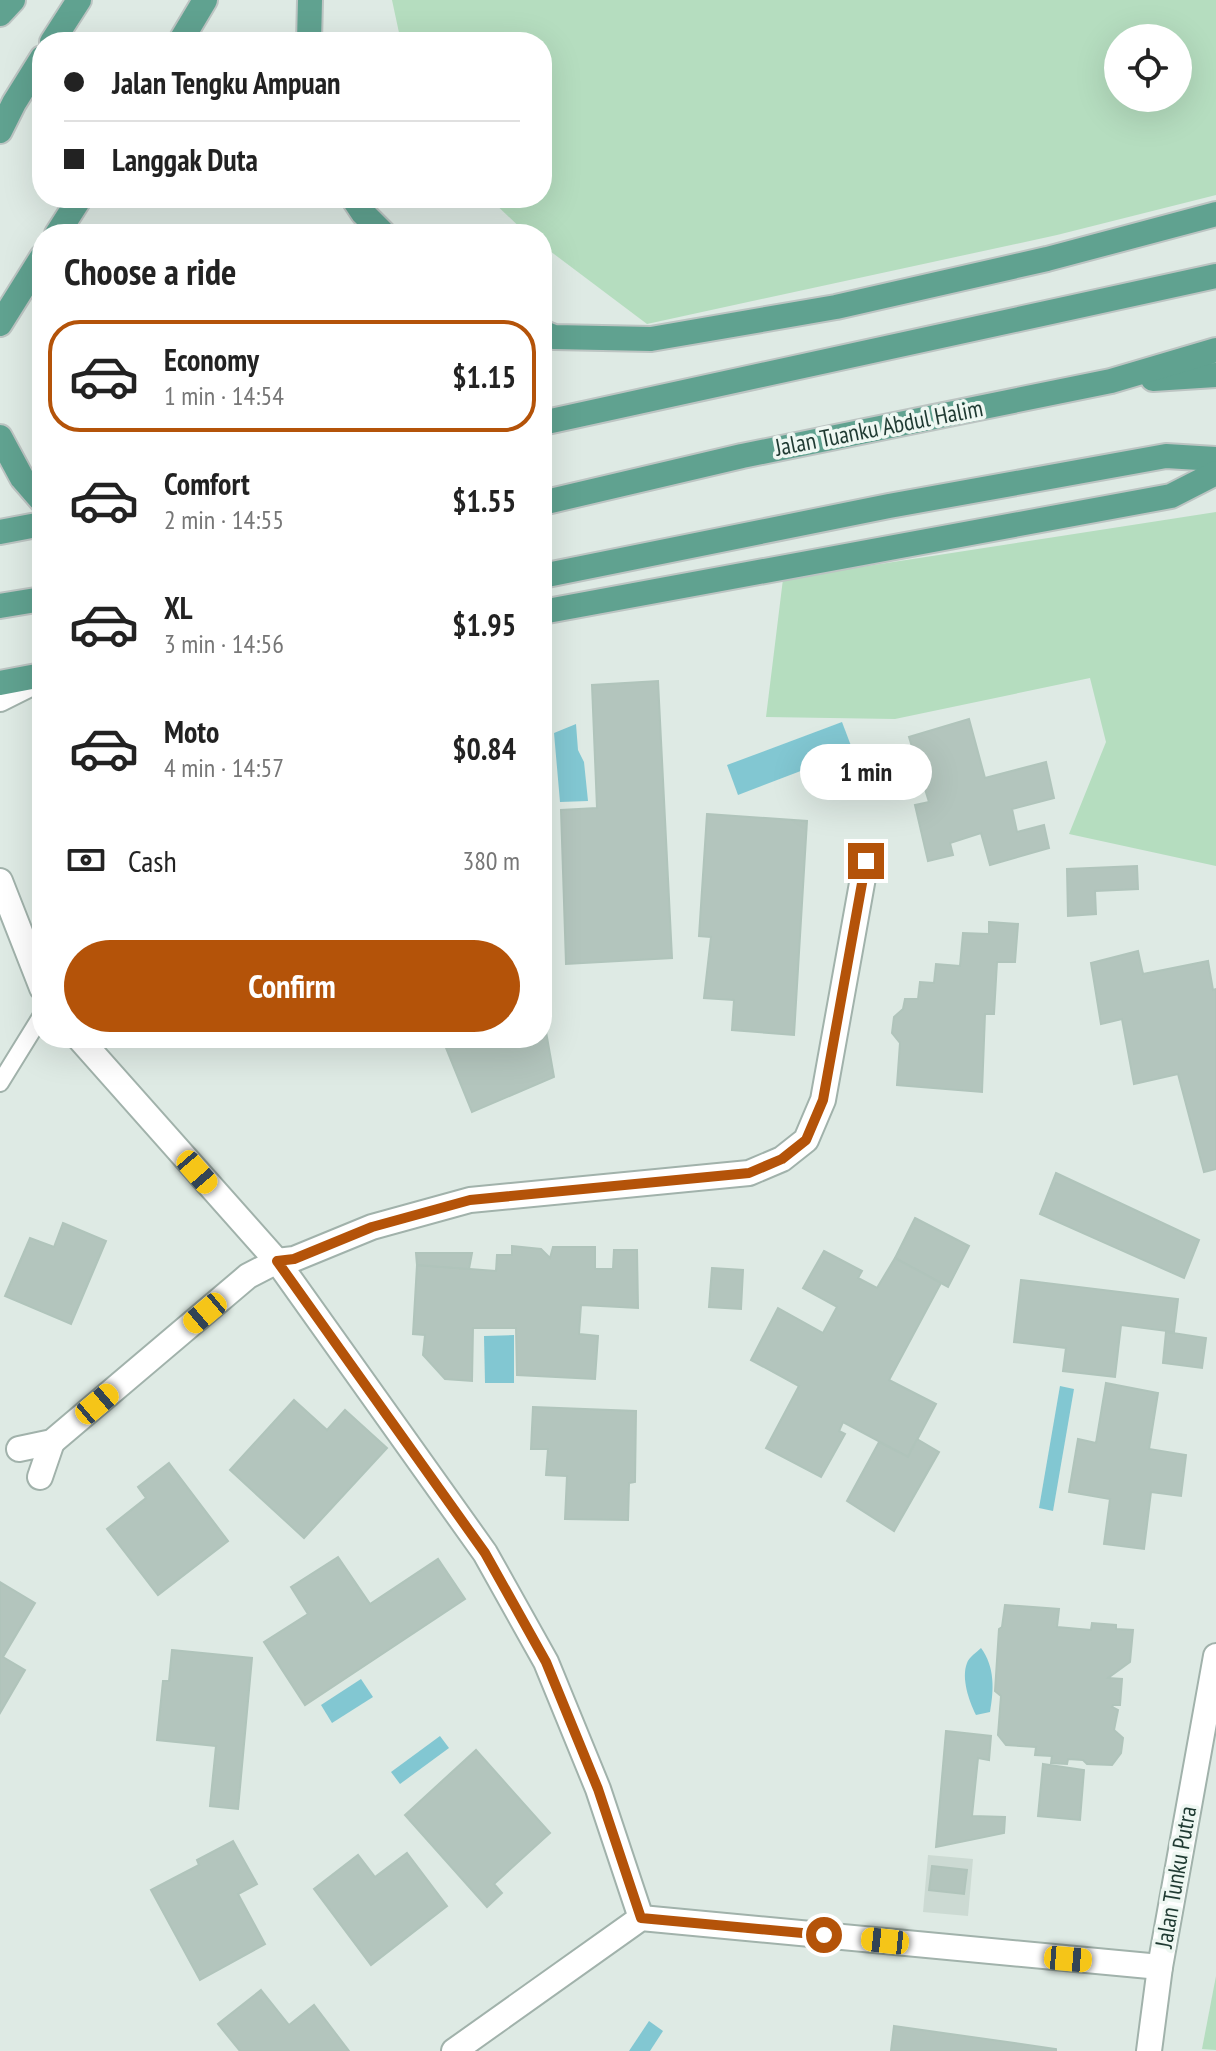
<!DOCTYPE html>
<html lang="en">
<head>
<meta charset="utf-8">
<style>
	:root { --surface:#fff; --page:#f6f6f6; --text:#222; --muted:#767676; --line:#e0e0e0; --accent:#b45309 }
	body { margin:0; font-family:"PT Sans Narrow",sans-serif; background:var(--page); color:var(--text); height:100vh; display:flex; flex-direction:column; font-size:30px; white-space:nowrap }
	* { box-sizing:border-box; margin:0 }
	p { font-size:26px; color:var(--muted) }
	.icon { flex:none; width:44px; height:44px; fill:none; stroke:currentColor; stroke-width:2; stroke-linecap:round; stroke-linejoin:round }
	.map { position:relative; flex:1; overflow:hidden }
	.sheet { position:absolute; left:32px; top:224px; width:520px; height:824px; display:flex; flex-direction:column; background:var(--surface); border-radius:32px; box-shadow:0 8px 32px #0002 }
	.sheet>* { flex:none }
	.hud { position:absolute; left:32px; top:32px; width:520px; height:176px; border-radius:32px; box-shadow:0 8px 32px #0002; display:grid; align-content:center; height:176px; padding:0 32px; background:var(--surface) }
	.controls { position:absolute; left:1104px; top:24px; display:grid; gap:16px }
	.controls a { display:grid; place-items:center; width:88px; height:88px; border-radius:50%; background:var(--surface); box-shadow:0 8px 32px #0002; font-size:40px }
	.end { position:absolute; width:36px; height:36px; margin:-18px; border:10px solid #b45309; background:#fff; box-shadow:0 0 0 4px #fff }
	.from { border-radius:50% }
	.bubble { position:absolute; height:56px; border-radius:28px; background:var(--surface); box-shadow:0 8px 32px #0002; font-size:26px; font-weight:700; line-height:56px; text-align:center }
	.car { position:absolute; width:24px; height:48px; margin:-24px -12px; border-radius:10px; box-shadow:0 0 6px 2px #0007; background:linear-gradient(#f5c518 24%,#345 0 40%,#f5c518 0 76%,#345 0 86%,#f5c518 0) }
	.hud b { display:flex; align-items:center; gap:28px; height:76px; font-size:30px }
	.hud b+b { border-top:2px solid var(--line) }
	.hud i { width:20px; height:20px; background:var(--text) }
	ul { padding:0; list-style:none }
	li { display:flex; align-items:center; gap:24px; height:112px; margin:0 16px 12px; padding:0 16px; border:4px solid transparent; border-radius:32px }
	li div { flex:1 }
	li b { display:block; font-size:30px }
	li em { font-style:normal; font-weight:700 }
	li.active { border-color:var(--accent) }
	li>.icon { width:72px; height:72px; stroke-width:1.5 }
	h2 { padding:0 32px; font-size:36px; line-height:96px }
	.pay { display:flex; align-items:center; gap:20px; height:88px; padding:0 32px; font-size:30px }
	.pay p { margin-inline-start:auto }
	.cta { display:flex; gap:16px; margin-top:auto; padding:16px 32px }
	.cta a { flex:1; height:92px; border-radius:48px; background:var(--accent); color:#fff; font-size:32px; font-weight:700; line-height:92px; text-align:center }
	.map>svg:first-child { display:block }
	.built { fill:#ccdad3 }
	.green { fill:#b5ddbf; fill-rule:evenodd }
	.water { fill:#82c7d2 }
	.building { fill:#b3c5bd; stroke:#b0c4bb; stroke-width:2 }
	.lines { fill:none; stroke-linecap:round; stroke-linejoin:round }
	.lane-casing { stroke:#a1b2ab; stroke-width:20 }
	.street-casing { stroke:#a1b2ab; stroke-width:28 }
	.primary-casing { stroke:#bcc4c2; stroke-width:28 }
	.lane { stroke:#fff; stroke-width:16 }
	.street { stroke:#fff; stroke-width:24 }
	.primary { stroke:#60a290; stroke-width:24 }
	.route { stroke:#b45309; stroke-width:10 }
	.labels { text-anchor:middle; stroke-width:7; stroke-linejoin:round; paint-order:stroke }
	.street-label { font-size:24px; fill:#1f3a32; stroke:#eef7f2 }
</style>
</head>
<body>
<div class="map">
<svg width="1216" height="2051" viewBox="0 0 1216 2051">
	<rect width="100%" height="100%" fill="#deeae4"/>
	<!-- built -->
	<path class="built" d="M928 1855 973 1859 968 1916 923 1912Z"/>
	<!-- green -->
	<g class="green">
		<path d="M392 0H1216V195L1057 235 647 324 542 245V234H527L489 198H542V42H401ZM1118 38H1178V98H1118Z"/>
		<path d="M1216 512V866L1069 834 1106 742 1090 678 895 719 766 717 783 579Z"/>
		<path d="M1216 1976V2050L1202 2049Z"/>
	</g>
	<!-- water -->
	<g class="water">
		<path d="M842 722 853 751 738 795 727 765Z"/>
		<path d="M576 724 578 750 584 762 588 801 560 802 554 733Z"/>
		<path d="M514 1335V1383H485L484 1336Z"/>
		<path d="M1060 1386 1074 1389 1053 1511 1039 1508Z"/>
		<path d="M981 1648C995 1667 994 1690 990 1712L976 1715C969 1701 961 1678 967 1663 969 1657 977 1652 981 1648Z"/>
		<path d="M361 1679 373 1697 332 1723 321 1705Z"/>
		<path d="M440 1736 449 1748 400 1784 391 1772Z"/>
		<path d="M649 2021 663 2031 650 2051H629Z"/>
	</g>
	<!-- building -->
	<g class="building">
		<path d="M658 681 672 958 566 964 561 810 597 808 592 685Z"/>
		<path d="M969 719 985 778 1046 762 1054 798 1012 809 1017 832 1044 825 1049 848 990 865 981 833 950 843 953 855 928 861 915 805 929 802 909 737Z"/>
		<path d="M707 814 807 821 794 1035 732 1030 734 1000 704 998 711 937 699 936Z"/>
		<path d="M1137 866 1138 889 1095 891 1096 914 1068 916 1067 869Z"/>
		<path d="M989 922 1018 924 1015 962H997L994 1014H985L982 1092 897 1085 900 1043 892 1033 894 1017 903 1009 905 999H918L920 982 934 983 936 964 960 966 963 933 989 934Z"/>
		<path d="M1138 951 1143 974 1208 961 1213 990 1216 989V1169L1204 1172 1178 1074 1134 1084 1122 1019 1101 1024 1091 963Z"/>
		<path d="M542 1009 554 1077 472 1112 442 1038H542Z"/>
		<path d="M1056 1173 1199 1240 1184 1278 1040 1214Z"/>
		<path d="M915 1218 969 1246 948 1287 895 1258Z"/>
		<path d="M63 1223 106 1241 71 1324 5 1296 30 1238 54 1247Z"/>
		<path d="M512 1246 541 1249 550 1258 553 1247H595V1269H613L614 1250H637L638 1308 581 1305 579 1334 598 1336 595 1379 517 1375 516 1328H473L472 1381 445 1379 423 1355 425 1335 413 1334 417 1265 496 1271 497 1255H512Z"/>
		<path d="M824 1251 862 1271 858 1278 877 1288 895 1258 941 1283 889 1380 936 1404 908 1457 843 1422 839 1431 845 1434 821 1477 766 1448 799 1386 751 1360 778 1308 823 1333 837 1307 803 1288Z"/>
		<path d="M416 1253H472L469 1269 417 1265Z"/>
		<path d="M712 1268 743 1270 741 1309 709 1307Z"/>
		<path d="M1021 1280 1178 1299 1174 1332 1121 1325 1115 1377 1063 1371 1066 1348 1014 1342Z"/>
		<path d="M1166 1332 1206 1338 1202 1368 1163 1363Z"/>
		<path d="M1106 1383 1158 1393 1149 1449 1186 1455 1181 1496 1151 1492 1144 1549 1104 1544 1110 1499 1069 1492 1078 1439 1096 1443Z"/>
		<path d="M294 1400 327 1430 345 1410 387 1448 304 1538 230 1470Z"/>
		<path d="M533 1407 636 1411 635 1482 629 1483 628 1520 565 1519 567 1476 546 1475 548 1449H531Z"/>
		<path d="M917 1439 939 1452 894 1531 847 1501 879 1442 908 1457Z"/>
		<path d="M169 1463 228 1541 158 1595 107 1529 146 1498 138 1487Z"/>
		<path d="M338 1557 370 1604 438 1559 465 1599 305 1705 264 1642 308 1614 291 1587Z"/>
		<path d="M0 1582 35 1603 3 1657 25 1670 0 1713Z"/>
		<path d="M1005 1605 1059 1609 1057 1627 1091 1630 1092 1623 1116 1625V1629L1133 1630 1130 1662 1108 1678 1122 1679 1120 1705H1113L1112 1707 1118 1710 1114 1730 1123 1738 1121 1753 1112 1765 1087 1764 1083 1760 1068 1759 1067 1764 1051 1763 1052 1756 1035 1755 1036 1747 1006 1745 998 1735 1001 1696 995 1691 999 1629 1002 1627Z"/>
		<path d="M172 1650 252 1658 238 1809 210 1806 216 1746 157 1740 163 1681H169Z"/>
		<path d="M946 1731 991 1736 989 1760 978 1758 972 1816 1005 1817 1004 1833 936 1847Z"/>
		<path d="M476 1750 550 1833 494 1884 502 1893 487 1907 405 1815Z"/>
		<path d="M1043 1764 1084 1770 1080 1820 1038 1816Z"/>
		<path d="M233 1841 257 1884 238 1894 265 1944 200 1980 151 1890 199 1865 197 1860Z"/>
		<path d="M407 1853 447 1906 371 1965 314 1889 358 1855 375 1877Z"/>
		<path d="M932 1866 967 1870 964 1894 929 1890Z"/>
		<path d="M261 1990 289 2025 314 2005 349 2051H240L218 2024Z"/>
		<path d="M894 2026 1056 2049V2051H891Z"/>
	</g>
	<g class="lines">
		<defs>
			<path id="lane" d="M0 1083 42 1015"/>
			<g id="street">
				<path d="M0 699 40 679"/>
				<path d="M0 881 42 988"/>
				<path d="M79 1038 277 1261 485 1553 546 1662 598 1789 641 1918"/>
				<path d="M19 1449 52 1442 248 1276 277 1261 294 1259 372 1227 470 1200 749 1173 782 1159 806 1140 823 1100 866 861"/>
				<path d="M40 1477 52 1442"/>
				<path d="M454 2051 641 1918 1160 1967"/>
				<path d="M1149 2051 1160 1967 1216 1656"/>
			</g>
			<g id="primary">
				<path d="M0 14 13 0"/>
				<path d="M52 42 79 0"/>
				<path d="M180 42 205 0"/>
				<path d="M309 42 310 0"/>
				<path d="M0 131 14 103 42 58"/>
				<path d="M353 198 363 213 384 234"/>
				<path d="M57 234 80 198"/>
				<path d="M0 324 42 257"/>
				<path d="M542 332 554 337 651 339 836 307 1047 259 1216 214"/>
				<path d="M1153 379 1216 375"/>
				<path d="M542 423 1216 276"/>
				<path d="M0 437 22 478 42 501"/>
				<path d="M542 503 742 456 1111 381 1216 350"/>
				<path d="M0 532 42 524"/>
				<path d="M542 576 889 506 1166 456 1216 459"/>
				<path d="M0 606 42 599"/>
				<path d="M542 612 1171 496 1216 473"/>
				<path d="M0 683 42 675"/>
			</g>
		</defs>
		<!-- lane casing -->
		<use href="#lane" class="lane-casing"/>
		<!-- street casing -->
		<use href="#street" class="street-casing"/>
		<!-- primary casing -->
		<use href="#primary" class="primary-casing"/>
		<!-- lane -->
		<use href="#lane" class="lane"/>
		<!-- street -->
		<use href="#street" class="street"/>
		<!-- primary -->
		<use href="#primary" class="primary"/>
	</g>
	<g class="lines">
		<!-- route -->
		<path class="route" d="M824 1935 641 1918 598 1789 546 1662 485 1553 277 1261 294 1259 372 1227 470 1200 749 1173 782 1159 806 1140 823 1100 866 861"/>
	</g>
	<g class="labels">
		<!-- street labels -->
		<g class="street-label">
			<text transform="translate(879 428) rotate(-11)" y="8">Jalan Tuanku Abdul Halim</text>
			<text transform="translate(1176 1877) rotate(-80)" y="8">Jalan Tunku Putra</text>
		</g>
	</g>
</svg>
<div class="controls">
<a><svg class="icon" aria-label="locate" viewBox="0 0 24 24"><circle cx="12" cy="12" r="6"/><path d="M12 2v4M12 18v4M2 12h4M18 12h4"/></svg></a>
</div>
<i class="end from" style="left:824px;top:1935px"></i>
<i class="end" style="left:866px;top:861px"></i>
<div class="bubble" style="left:800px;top:744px;width:132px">1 min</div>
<i class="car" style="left:197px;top:1172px;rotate:139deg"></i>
<i class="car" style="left:205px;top:1313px;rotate:230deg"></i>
<i class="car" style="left:97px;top:1404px;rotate:50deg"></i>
<i class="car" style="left:885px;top:1941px;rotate:276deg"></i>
<i class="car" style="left:1068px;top:1959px;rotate:95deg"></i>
<div class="hud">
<b><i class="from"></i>Jalan Tengku Ampuan</b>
<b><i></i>Langgak Duta</b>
</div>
<section class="sheet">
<h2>Choose a ride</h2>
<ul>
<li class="active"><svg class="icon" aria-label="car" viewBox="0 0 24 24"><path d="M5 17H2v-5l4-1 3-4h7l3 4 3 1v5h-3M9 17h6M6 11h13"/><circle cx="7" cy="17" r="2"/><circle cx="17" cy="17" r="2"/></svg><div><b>Economy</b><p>1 min · 14:54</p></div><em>$1.15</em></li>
<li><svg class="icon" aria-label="car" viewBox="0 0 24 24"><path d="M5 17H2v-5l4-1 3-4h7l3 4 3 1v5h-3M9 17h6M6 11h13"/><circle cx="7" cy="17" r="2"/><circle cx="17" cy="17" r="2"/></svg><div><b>Comfort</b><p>2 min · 14:55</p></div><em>$1.55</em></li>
<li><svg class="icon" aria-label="car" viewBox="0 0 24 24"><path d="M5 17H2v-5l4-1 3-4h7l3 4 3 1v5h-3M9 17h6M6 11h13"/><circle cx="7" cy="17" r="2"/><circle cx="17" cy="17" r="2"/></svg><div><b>XL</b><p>3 min · 14:56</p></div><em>$1.95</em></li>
<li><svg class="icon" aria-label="car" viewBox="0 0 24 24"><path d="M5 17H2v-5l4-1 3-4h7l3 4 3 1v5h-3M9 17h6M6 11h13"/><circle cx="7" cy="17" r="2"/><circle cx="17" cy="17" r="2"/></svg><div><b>Moto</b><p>4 min · 14:57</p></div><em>$0.84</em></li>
</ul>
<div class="pay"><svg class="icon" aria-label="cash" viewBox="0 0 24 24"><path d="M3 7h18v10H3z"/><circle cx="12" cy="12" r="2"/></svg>Cash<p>380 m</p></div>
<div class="cta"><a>Confirm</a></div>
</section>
</div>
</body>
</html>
